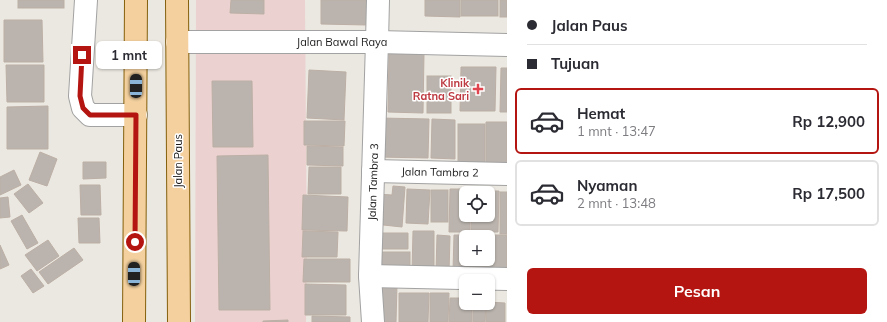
<!DOCTYPE html>
<html lang="id">
<head>
<meta charset="utf-8">
<style>
	:root { --surface:#fff; --page:#f7f7f7; --text:#2b2b33; --muted:#7c7c81; --line:#e1e1e2; --accent:#b41511 }
	body { margin:0; font-family:Mulish,sans-serif; background:var(--page); color:var(--text); height:100vh; display:flex; flex-direction:column; font-size:15px; white-space:nowrap }
	* { box-sizing:border-box; margin:0 }
	p { font-size:13px; color:var(--muted) }
	.icon { flex:none; width:22px; height:22px; fill:none; stroke:currentColor; stroke-width:2; stroke-linecap:round; stroke-linejoin:round }
	.map { position:relative; flex:1; overflow:hidden }
	.panel { display:flex; flex-direction:column; background:var(--surface); width:380px }
	.panel>* { flex:none }
	.hud { display:grid; align-content:center; height:88px; padding:0 20px; background:var(--surface) }
	.tools { position:absolute; left:459px; top:186px; display:grid; gap:8px }
	.tools a { display:grid; place-items:center; width:36px; height:36px; border-radius:6px; background:var(--surface); box-shadow:0 1px 3px #0004; font-size:20px }
	.end { position:absolute; width:18px; height:18px; margin:-9px; border:5px solid #b41511; background:#fff; box-shadow:0 0 0 2px #fff }
	.from { border-radius:50% }
	.bubble { position:absolute; height:28px; border-radius:6px; background:var(--surface); box-shadow:0 1px 3px #0004; font-size:13px; font-weight:700; line-height:28px; text-align:center }
	.car { position:absolute; width:12px; height:24px; margin:-12px -6px; border-radius:5px; box-shadow:0 0 3px 1px #0007; background:linear-gradient(#222 24%,#8ab4d8 0 40%,#222 0 76%,#8ab4d8 0 86%,#222 0) }
	.hud b { display:flex; align-items:center; gap:14px; height:38px; font-size:15px }
	.hud b+b { border-top:1px solid var(--line) }
	.hud i { width:10px; height:10px; background:var(--text) }
	ul { padding:0; list-style:none }
	li { display:flex; align-items:center; gap:12px; height:66px; margin:0 8px 6px; padding:0 12px; border:2px solid var(--line); border-radius:6px }
	li div { flex:1 }
	li b { display:block; font-size:15px }
	li em { font-style:normal; font-weight:700 }
	li.selected { border-color:var(--accent) }
	li>.icon { width:36px; height:36px; stroke-width:1.5 }
	.primary-button { display:flex; gap:8px; margin-top:auto; padding:8px 20px }
	.primary-button a { flex:1; height:46px; border-radius:6px; background:var(--accent); color:#fff; font-size:16px; font-weight:700; line-height:46px; text-align:center }
	main { display:flex; flex:1; min-height:0 }
	.map>svg:first-child { display:block }
	.commercial { fill:#ebd2d1 }
	.building { fill:#bbb4ae; stroke:#bcafa5; fill-rule:evenodd }
	.lines { fill:none; stroke-linecap:round; stroke-linejoin:round }
	.minor-casing { stroke:#a2a2a2; stroke-width:24 }
	.major-casing { stroke:#85600c; stroke-width:24 }
	.minor { stroke:#fff; stroke-width:22 }
	.major { stroke:#f3d09e; stroke-width:22 }
	.route { stroke:#b41511; stroke-width:5 }
	.health-dot { fill:#e0444e; stroke:#fff; stroke-width:1.5 }
	.labels { text-anchor:middle; stroke-width:3; stroke-linejoin:round; paint-order:stroke }
	.street-label { font-size:11px; fill:#1b1b1b; stroke:#fff }
	.health-label { font-size:11px; font-weight:bold; fill:#be3a42; stroke:#fff; text-anchor:end }
</style>
</head>
<body>
<main>
<div class="map">
<svg width="507" height="322" viewBox="0 0 507 322">
	<rect width="100%" height="100%" fill="#ebe8e1"/>
	<!-- commercial -->
	<path class="commercial" d="M196 0H305L307 264 306 322H195Z"/>
	<!-- building -->
	<g class="building">
		<rect x="18" y="0" width="46" height="8"/>
		<path d="M231 0H264V14L230 13Z"/>
		<path d="M321 0H367V25L321 24Z"/>
		<path d="M425 0H460V17L425 16Z"/>
		<rect x="461" y="0" width="37" height="16"/>
		<rect x="500" y="0" width="7" height="17"/>
		<path d="M4 20H42L43 62H4Z"/>
		<path d="M389 52 424 53 423 113 388 112Z"/>
		<path d="M6 65H44V102H7Z"/>
		<path d="M461 67H496L495 111H460Z"/>
		<path d="M501 68H507V112H500Z"/>
		<path d="M309 70 346 72 344 120 307 118Z"/>
		<rect x="427" y="76" width="24" height="37"/>
		<path d="M212 81H252L253 147H213Z"/>
		<path d="M48 106V149H7V107Z"/>
		<path d="M380 118 429 119 428 158 379 157Z"/>
		<path d="M432 119 455 120V159L431 158Z"/>
		<path d="M304 121H345L344 146 304 145Z"/>
		<path d="M486 122H507V165L486 164Z"/>
		<rect x="458" y="124" width="27" height="40"/>
		<path d="M307 146 343 147V166L307 165Z"/>
		<path d="M40 152 57 159 47 186 29 180Z"/>
		<path d="M268 155 270 310H219L217 156Z"/>
		<path d="M83 162H106V178L83 179Z"/>
		<path d="M309 167H341V194H308Z"/>
		<path d="M14 170 21 185 0 195V177Z"/>
		<path d="M28 184 43 203 29 213 14 194Z"/>
		<path d="M80 185H100L101 215H81Z"/>
		<path d="M393 186 405 187 402 227 374 224 377 194 392 195Z"/>
		<path d="M407 189 430 190 428 224 406 223Z"/>
		<path d="M450 189H471L470 193H466V215H470V232H449Z"/>
		<rect x="431" y="190" width="17" height="32"/>
		<path d="M471 191H499L498 232H471V215H488V193H471Z"/>
		<rect x="500" y="192" width="7" height="42"/>
		<path d="M303 195 348 197 347 231 302 230Z"/>
		<path d="M8 197 10 217 0 218V198Z"/>
		<path d="M22 215 38 243 27 249 11 221Z"/>
		<path d="M78 218H99L100 243H79Z"/>
		<path d="M303 231 338 232 337 257H302Z"/>
		<path d="M413 231H434V273L412 272Z"/>
		<path d="M376 233H408V249H375Z"/>
		<path d="M437 235 450 236 449 273 436 272Z"/>
		<path d="M454 235H507V272L453 271ZM466 237H488V259H466Z"/>
		<path d="M48 240 59 256 37 271 25 255Z"/>
		<path d="M0 245 9 265 0 269Z"/>
		<path d="M74 248 83 260 48 284 39 272Z"/>
		<rect x="379" y="252" width="31" height="18"/>
		<path d="M304 259H350V282H303Z"/>
		<path d="M31 269 44 286 33 293 21 276Z"/>
		<path d="M305 284 346 285V315H305Z"/>
		<path d="M378 285H397L396 322H377Z"/>
		<path d="M399 293H429L428 322H399Z"/>
		<path d="M430 293H449L448 322H430Z"/>
		<path d="M450 298H466V303H472V322H449Z"/>
		<path d="M488 302 505 303V322H486V303Z"/>
		<path d="M473 303H486L485 322H473Z"/>
		<path d="M312 316 350 317V322H312Z"/>
		<path d="M288 320V322H263V321Z"/>
	</g>
	<g class="lines">
		<defs>
			<g id="minor">
				<path d="M86 0 80 96 83 108 90 115H136"/>
				<path d="M177 42H377L507 45"/>
				<path d="M373 171 507 174"/>
				<path d="M370 276 507 279"/>
				<path d="M373 322 370 276 377 42 378 0"/>
			</g>
			<g id="major">
				<path d="M177 0 179 322"/>
				<path d="M134 322 136 0"/>
			</g>
		</defs>
		<!-- minor casing -->
		<use href="#minor" class="minor-casing"/>
		<!-- major casing -->
		<use href="#major" class="major-casing"/>
		<!-- minor -->
		<use href="#minor" class="minor"/>
		<!-- major -->
		<use href="#major" class="major"/>
	</g>
	<g class="lines">
		<!-- route -->
		<path class="route" d="M82 55 80 96 83 108 90 115H136L135 242"/>
	</g>
	<!-- markers -->
	<path class="health-dot" d="M476 83h4v4h4v4h-4v4h-4v-4h-4v-4h4z"/>
	<g class="labels">
		<!-- street labels -->
		<g class="street-label">
			<text x="342" y="46">Jalan Bawal Raya</text>
			<text transform="translate(178 161) rotate(-90)" y="4">Jalan Paus</text>
			<text transform="translate(440 172) rotate(1)" y="4">Jalan Tambra 2</text>
			<text transform="translate(373 182) rotate(-88)" y="4">Jalan Tambra 3</text>
		</g>
		<!-- health labels -->
		<g class="health-label">
			<text x="469" y="87">Klinik<tspan x="469" dy="13">Ratna Sari</tspan></text>
		</g>
	</g>
</svg>
<div class="tools">
<a><svg class="icon" aria-label="locate" viewBox="0 0 24 24"><circle cx="12" cy="12" r="6"/><path d="M12 2v4M12 18v4M2 12h4M18 12h4"/></svg></a>
<a>+</a>
<a>−</a>
</div>
<i class="end from" style="left:135px;top:242px"></i>
<i class="end" style="left:82px;top:55px"></i>
<div class="bubble" style="left:96px;top:41px;width:66px">1 mnt</div>
<i class="car" style="left:136px;top:86px;rotate:0deg"></i>
<i class="car" style="left:134px;top:274px;rotate:0deg"></i>
</div>
<section class="panel">
<div class="hud">
<b><i class="from"></i>Jalan Paus</b>
<b><i></i>Tujuan</b>
</div>
<ul>
<li class="selected"><svg class="icon" aria-label="car" viewBox="0 0 24 24"><path d="M5 17H2v-5l4-1 3-4h7l3 4 3 1v5h-3M9 17h6M6 11h13"/><circle cx="7" cy="17" r="2"/><circle cx="17" cy="17" r="2"/></svg><div><b>Hemat</b><p>1 mnt · 13:47</p></div><em>Rp 12,900</em></li>
<li><svg class="icon" aria-label="car" viewBox="0 0 24 24"><path d="M5 17H2v-5l4-1 3-4h7l3 4 3 1v5h-3M9 17h6M6 11h13"/><circle cx="7" cy="17" r="2"/><circle cx="17" cy="17" r="2"/></svg><div><b>Nyaman</b><p>2 mnt · 13:48</p></div><em>Rp 17,500</em></li>
</ul>
<div class="primary-button"><a>Pesan</a></div>
</section>
</main>
</body>
</html>
